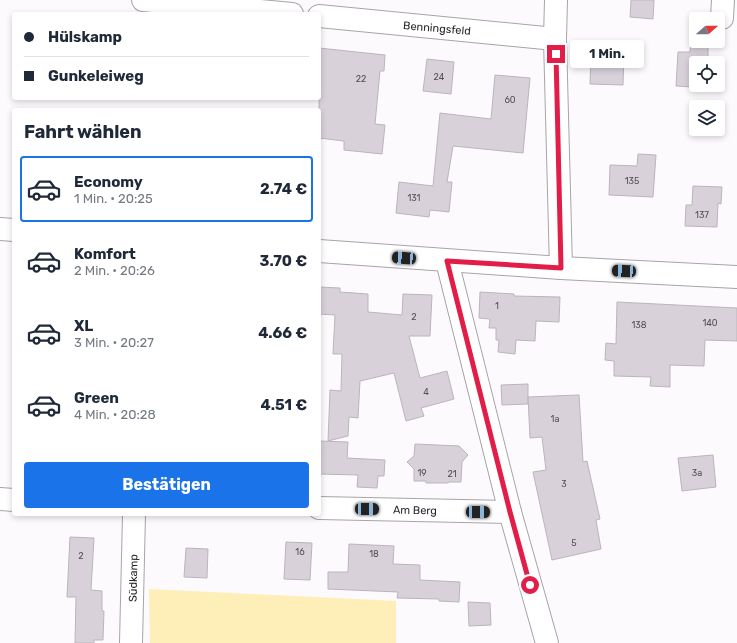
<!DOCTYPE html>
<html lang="de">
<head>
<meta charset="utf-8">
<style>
	:root { --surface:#fff; --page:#f2f2f3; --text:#1f2937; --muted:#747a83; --line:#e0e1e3; --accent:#1a73e8 }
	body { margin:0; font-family:Rubik,sans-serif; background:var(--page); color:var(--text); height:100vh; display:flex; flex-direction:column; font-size:15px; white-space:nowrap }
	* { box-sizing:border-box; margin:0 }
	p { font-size:13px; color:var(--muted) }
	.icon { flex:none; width:22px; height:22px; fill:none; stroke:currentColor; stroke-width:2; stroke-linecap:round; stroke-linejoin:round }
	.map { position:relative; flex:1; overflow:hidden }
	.panel { position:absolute; left:12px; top:108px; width:309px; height:408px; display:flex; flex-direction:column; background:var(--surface); border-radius:4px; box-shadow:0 2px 6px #0003 }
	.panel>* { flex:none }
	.guide { position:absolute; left:12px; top:12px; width:309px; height:88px; border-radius:4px; box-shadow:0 2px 6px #0003; display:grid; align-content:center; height:88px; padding:0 12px; background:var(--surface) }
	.needle { width:26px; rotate:69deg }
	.controls { position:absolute; left:689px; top:12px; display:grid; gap:8px }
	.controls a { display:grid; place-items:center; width:36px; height:36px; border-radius:4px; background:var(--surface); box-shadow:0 2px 6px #0003; font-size:20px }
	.end { position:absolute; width:18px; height:18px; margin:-9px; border:5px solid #e11d48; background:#fff; box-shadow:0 0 0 2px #fff }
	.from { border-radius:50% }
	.bubble { position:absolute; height:28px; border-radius:4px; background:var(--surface); box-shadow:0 2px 6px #0003; font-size:13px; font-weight:700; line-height:28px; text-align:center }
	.car { position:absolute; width:12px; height:24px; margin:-12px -6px; border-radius:5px; box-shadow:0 0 3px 1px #0007; background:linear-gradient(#222 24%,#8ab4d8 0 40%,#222 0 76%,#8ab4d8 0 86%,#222 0) }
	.guide b { display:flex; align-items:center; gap:14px; height:38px; font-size:15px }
	.guide b+b { border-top:1px solid var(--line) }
	.guide i { width:10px; height:10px; background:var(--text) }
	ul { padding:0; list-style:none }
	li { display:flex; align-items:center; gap:12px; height:66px; margin:0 8px 6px; padding:0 4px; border:2px solid transparent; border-radius:4px }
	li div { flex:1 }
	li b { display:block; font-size:15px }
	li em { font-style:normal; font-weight:700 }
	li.selected { border-color:var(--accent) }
	li>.icon { width:36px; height:36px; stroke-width:1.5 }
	h2 { padding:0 12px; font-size:18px; line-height:48px }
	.button { display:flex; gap:8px; margin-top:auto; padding:8px 12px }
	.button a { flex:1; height:46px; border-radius:4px; background:var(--accent); color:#fff; font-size:16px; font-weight:700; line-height:46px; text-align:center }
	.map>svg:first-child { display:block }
	.green { fill:#fdefb7 }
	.building { fill:#d8d1da; stroke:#bbb4bd }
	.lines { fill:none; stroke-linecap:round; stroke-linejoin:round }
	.minor-casing { stroke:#a9a2ab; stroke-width:24 }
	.minor { stroke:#fff; stroke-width:22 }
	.route { stroke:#e11d48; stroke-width:5 }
	.labels { text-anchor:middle; stroke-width:4; stroke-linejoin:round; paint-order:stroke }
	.number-label { font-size:9px; fill:#534f54 }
	.street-label { font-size:11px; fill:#272428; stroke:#fff }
</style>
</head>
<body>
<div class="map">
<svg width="737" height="643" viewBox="0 0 737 643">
	<rect width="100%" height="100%" fill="#fdfafe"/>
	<!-- green -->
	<path class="green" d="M149 589 396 601V643H150Z"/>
	<!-- building -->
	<g class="building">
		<path d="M631 0H654L653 19 630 17Z"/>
		<path d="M691 41H708V63H696V85H707V88L676 86 678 52H690Z"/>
		<path d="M319 48 385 55 384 71H380L375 124 385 125 382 154 344 150V141L319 138Z"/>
		<path d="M591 54 624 55 623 85 590 84Z"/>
		<path d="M427 59 454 62 451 94 423 91Z"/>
		<path d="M495 75 530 78 523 153 453 146 447 182H452L449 212 430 210 429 217 396 213 399 182 433 186 440 113 491 119Z"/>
		<path d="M638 154 656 155 653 197 609 195 610 165 637 166Z"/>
		<path d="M693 186 722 187 721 204 718 203 717 227 685 226 686 205H692Z"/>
		<path d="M319 287 340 288V292L368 294V312L402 315 403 294 432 295 430 336H409L420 378 447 371 454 399 421 408 424 416 406 421 394 373 360 381 358 418 349 417 348 436 328 441 330 390 341 391 342 354H333L335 315 319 314Z"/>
		<path d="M480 292 514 294V296L560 297 559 322 536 321 535 341 516 340 515 354 498 352 499 340H496V328H489L490 319 479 318Z"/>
		<path d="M617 302 737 308V341L705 340 704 366 670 365V387L650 386 651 377 614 376V361L605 360 606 343 616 344Z"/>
		<path d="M528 384V404L502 405 501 385Z"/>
		<path d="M579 395 583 462 587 461 600 519 596 520 601 549 552 560 533 472 546 470 542 437 530 438 528 397Z"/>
		<path d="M319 441 348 442 347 458 385 460 384 476H378L377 488 357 487 358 475 319 474Z"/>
		<path d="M415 444 459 446 468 455 462 462 461 482H449L448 483H426V481H414V469L407 462 414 456Z"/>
		<path d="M713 455 716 487 682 491 678 458Z"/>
		<path d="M70 537 94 538 91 590 102 591V611H104L103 640H94V643H75L76 597H67Z"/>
		<path d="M286 542 312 543 310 580 284 579Z"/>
		<path d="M349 544 394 546 393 564 420 565V580L460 582 459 602 439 601V599L397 598 398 592 328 589V572H348Z"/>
		<path d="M186 548 208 549 207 578 184 577Z"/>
		<path d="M468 602 490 603 491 625 469 626Z"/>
	</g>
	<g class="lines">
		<defs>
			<g id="minor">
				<path d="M143 0 292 14"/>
				<path d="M556 0 555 39 561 268"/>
				<path d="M319 16 555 39"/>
				<path d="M722 18 723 0"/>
				<path d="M0 229 14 230"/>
				<path d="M319 251 561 268 737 277"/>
				<path d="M447 261 510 512 547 643"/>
				<path d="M0 499 14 500"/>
				<path d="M319 508 510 512"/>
				<path d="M131 643 134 514"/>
			</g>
		</defs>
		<!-- minor casing -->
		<use href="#minor" class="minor-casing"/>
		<!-- minor -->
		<use href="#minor" class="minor"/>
	</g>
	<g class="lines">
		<!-- route -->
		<path class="route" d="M530 585 510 512 447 261 561 268 556 54"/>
	</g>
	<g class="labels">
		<!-- number labels -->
		<g class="number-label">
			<text x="439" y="80">24</text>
			<text x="361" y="82">22</text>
			<text x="510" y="103">60</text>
			<text x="632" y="184">135</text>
			<text x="414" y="201">131</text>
			<text x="702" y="218">137</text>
			<text x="497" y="309">1</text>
			<text x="414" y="320">2</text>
			<text x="710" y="326">140</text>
			<text x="639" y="328">138</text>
			<text x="426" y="395">4</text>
			<text x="555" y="422">1a</text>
			<text x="422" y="476">19</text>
			<text x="697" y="476">3a</text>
			<text x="452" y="477">21</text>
			<text x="564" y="487">3</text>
			<text x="574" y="546">5</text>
			<text x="300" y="555">16</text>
			<text x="374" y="557">18</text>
			<text x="81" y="559">2</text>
		</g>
		<!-- street labels -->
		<g class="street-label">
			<text transform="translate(437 28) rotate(5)" y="4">Benningsfeld</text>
			<text transform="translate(415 510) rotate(1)" y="4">Am Berg</text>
			<text transform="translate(133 578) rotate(-89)" y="4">Südkamp</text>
		</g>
	</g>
</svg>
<div class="controls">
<a><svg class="needle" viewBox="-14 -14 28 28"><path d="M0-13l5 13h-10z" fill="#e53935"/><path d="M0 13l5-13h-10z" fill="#747a83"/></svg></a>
<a><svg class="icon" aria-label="locate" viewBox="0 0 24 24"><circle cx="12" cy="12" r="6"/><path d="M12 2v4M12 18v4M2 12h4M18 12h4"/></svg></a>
<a><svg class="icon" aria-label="layers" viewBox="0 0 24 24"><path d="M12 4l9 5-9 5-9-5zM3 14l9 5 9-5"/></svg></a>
</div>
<i class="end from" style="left:530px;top:585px"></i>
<i class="end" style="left:556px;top:54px"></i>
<div class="bubble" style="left:570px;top:40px;width:74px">1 Min.</div>
<i class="car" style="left:404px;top:258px;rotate:274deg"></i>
<i class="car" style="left:624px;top:271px;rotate:273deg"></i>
<i class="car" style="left:367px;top:509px;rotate:91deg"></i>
<i class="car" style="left:478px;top:512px;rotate:91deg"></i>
<div class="guide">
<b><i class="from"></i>Hülskamp</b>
<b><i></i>Gunkeleiweg</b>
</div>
<section class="panel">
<h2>Fahrt wählen</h2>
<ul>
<li class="selected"><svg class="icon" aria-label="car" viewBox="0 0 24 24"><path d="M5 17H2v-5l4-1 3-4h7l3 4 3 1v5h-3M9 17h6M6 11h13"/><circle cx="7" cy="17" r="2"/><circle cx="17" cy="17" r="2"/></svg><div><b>Economy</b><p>1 Min. · 20:25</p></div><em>2.74 €</em></li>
<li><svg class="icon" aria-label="car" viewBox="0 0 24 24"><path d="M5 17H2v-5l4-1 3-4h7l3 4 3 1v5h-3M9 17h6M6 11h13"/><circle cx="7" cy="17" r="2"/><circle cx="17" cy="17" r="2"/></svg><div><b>Komfort</b><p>2 Min. · 20:26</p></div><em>3.70 €</em></li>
<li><svg class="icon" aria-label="car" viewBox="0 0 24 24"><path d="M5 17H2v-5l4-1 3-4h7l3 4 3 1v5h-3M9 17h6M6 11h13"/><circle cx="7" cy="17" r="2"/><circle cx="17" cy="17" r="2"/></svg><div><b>XL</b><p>3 Min. · 20:27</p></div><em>4.66 €</em></li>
<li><svg class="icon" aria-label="car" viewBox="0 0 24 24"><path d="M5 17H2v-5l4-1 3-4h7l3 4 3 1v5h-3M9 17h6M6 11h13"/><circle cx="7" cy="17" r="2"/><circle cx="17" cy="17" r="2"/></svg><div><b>Green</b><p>4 Min. · 20:28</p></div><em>4.51 €</em></li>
</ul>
<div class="button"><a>Bestätigen</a></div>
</section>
</div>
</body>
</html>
